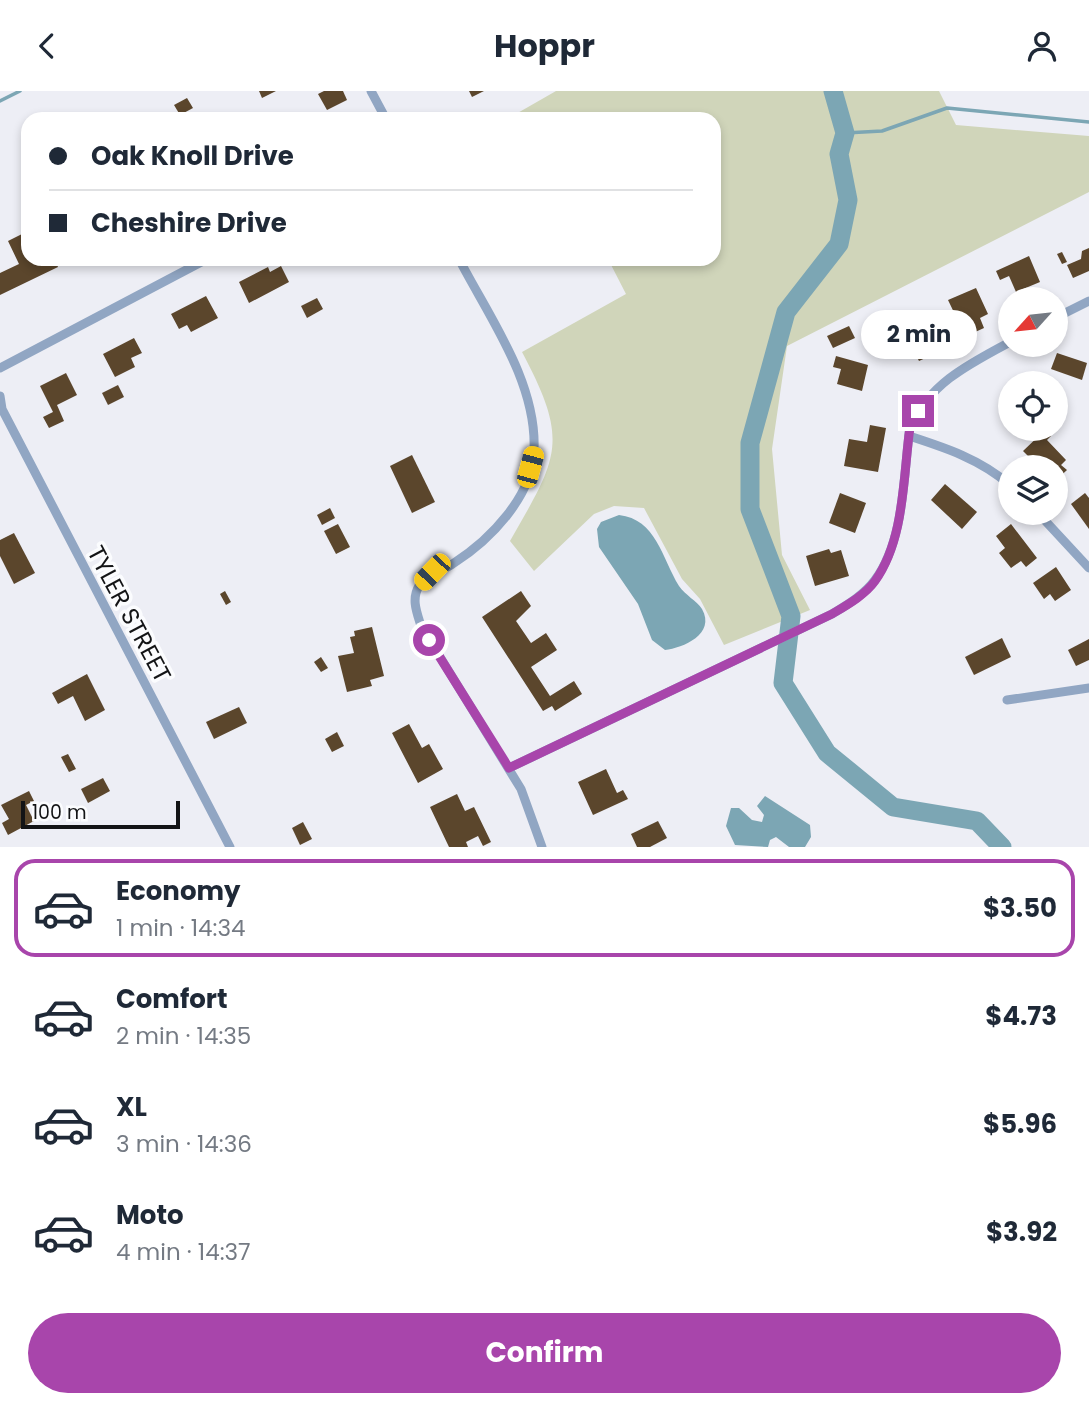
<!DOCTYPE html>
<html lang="en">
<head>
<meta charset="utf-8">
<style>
	:root { --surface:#fff; --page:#f2f2f3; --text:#1f2937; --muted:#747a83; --line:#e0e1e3; --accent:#a845ab }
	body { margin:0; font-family:Poppins,sans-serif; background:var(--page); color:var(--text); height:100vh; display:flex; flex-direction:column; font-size:26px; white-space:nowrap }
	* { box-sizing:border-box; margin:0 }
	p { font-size:23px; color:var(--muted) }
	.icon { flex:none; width:38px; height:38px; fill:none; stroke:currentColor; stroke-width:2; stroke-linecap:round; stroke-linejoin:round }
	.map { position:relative; height:756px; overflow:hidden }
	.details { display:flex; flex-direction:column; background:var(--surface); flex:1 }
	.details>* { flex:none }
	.banner { position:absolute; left:21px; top:21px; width:700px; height:154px; border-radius:21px; box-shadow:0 4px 10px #0003; display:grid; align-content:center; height:154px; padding:0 28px; background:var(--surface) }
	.needle { width:46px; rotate:243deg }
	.fabs { position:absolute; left:998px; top:196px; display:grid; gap:14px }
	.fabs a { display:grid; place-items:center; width:70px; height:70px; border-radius:50%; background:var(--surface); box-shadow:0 4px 10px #0003; font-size:35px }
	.scale { position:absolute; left:21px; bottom:18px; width:159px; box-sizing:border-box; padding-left:7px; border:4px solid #131416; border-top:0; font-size:19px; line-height:24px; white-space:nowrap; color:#131416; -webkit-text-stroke:5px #fbfcfe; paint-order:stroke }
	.end { position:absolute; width:32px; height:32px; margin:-16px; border:9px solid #a845ab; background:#fff; box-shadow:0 0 0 4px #fff }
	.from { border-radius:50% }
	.bubble { position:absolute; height:49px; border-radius:24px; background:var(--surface); box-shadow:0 4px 10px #0003; font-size:23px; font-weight:700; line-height:49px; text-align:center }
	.car { position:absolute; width:21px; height:42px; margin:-21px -10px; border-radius:9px; box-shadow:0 0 5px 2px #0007; background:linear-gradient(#f5c518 24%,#345 0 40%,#f5c518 0 76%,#345 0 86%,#f5c518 0) }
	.banner b { display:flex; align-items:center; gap:24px; height:66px; font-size:26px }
	.banner b+b { border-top:2px solid var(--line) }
	.banner i { width:18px; height:18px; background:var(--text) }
	ul { padding:12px 0 0; list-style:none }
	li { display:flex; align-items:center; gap:21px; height:98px; margin:0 14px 10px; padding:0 14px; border:4px solid transparent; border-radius:21px }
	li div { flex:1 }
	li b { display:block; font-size:26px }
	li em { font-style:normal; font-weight:700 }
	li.active { border-color:var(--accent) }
	li>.icon { width:63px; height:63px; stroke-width:1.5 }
	.action { display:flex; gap:14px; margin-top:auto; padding:14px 28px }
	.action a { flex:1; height:80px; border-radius:42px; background:var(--accent); color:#fff; font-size:28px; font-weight:700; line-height:80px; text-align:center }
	header { display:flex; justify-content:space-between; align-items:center; height:91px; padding:0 28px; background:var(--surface); font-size:32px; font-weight:700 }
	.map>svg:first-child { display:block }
	.green { fill:#d0d5ba }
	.water { fill:#7ca6b4 }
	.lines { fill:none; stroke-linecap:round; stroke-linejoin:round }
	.stream { stroke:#7ca6b4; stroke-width:3.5 }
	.river { stroke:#7ca6b4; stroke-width:19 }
	.building { fill:#5b462c }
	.minor { stroke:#91a6c3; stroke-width:9 }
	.route { stroke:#a845ab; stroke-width:9 }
	.labels { text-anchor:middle; stroke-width:7; stroke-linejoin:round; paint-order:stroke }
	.street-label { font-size:24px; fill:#131416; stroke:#fbfcfe }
</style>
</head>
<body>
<header><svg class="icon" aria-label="back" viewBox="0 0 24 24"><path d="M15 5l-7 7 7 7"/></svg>Hoppr<svg class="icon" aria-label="person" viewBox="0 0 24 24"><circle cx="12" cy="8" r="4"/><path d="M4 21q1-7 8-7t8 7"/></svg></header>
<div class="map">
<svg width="1089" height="756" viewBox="0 0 1089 756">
	<rect width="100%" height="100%" fill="#edeef5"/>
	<!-- green -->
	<path class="green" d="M556 0H939L956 34 1089 45V101L787 255 772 358 782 464 810 519 724 554 700 508 682 488 644 417 614 415 594 423 534 480 510 450C558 366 570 351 522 261L626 203 608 168H714V28H507Z"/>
	<!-- water -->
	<g class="water">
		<path d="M619 424C656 428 662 467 679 495 685 504 697 510 702 518 716 543 683 557 665 559L652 549 638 513 599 456 597 438 601 431Z"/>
		<path d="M765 705 810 734 811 746 805 756H789L776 746 770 749 768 756 735 754 726 735 731 717H739L752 729 762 731 764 724 757 715Z"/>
	</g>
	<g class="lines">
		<!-- stream -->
		<g class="stream">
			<path d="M0 10 20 0"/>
			<path d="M845 42 882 40 947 17 1089 31"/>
		</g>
		<!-- river -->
		<path class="river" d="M833 0 845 42 839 63 848 109 839 153 786 221 750 352V418L791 525 783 592 827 662 893 716 977 730 1002 756"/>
	</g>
	<!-- building -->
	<g class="building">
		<path d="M259 0H276L262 7Z"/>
		<path d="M324 0H343L347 9 327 19 318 3Z"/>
		<path d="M469 0H484L472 6Z"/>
		<path d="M187 7 193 17 180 24 174 14Z"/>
		<path d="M333 22 336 28H320Z"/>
		<path d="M28 140V168H55L58 176 0 204V182L19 173 8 150Z"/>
		<path d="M1089 157V180L1073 187 1067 174 1081 168 1082 160Z"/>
		<path d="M1062 161 1067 171 1062 173 1057 163Z"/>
		<path d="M1029 165 1040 191 1016 201 1009 185 1000 189 996 180Z"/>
		<path d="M281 175 289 191 249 212 239 191 268 176 270 181Z"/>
		<path d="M976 197 988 223 980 227 984 237 973 242 968 233 961 236 948 209Z"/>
		<path d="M206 205 218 227 191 241 187 234 179 238 171 223Z"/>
		<path d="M317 207 323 218 307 227 301 215Z"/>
		<path d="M898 222 907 240 888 249 879 231Z"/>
		<path d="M933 233 945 258 919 270 907 246Z"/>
		<path d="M849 235 855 247 833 257 827 245Z"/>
		<path d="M134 247 142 262 131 267 135 276 115 286 103 263Z"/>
		<path d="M1057 262 1087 272 1082 289 1051 278Z"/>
		<path d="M836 265 868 274 862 300 837 293 841 278 833 276Z"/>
		<path d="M66 282 77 304 57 314 64 330 49 337 43 326 53 321 40 295Z"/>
		<path d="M118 294 124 306 108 314 102 302Z"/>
		<path d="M870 334 886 337 878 381 844 375 849 348 867 351Z"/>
		<path d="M1045 339 1051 345 1047 349 1066 369 1061 374 1067 379 1055 390V376H1039L1023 360Z"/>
		<path d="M412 364 435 411 412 422 390 375Z"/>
		<path d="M945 393 977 421 962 438 931 409Z"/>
		<path d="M840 402 866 412 855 442 829 432Z"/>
		<path d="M1085 402 1089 407V438L1071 413Z"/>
		<path d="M330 417 335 427 322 434 317 424Z"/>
		<path d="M338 433 350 456 336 463 324 440Z"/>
		<path d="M1011 433 1037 467 1026 476 1021 470 1011 477 999 462 1005 457 996 445Z"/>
		<path d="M14 442 35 482 14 493 0 465V449Z"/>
		<path d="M829 458 831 462 841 459 849 485 815 495 806 465Z"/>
		<path d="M1056 476 1071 499 1055 510 1050 503 1044 508 1033 492Z"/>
		<path d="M225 500 231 511 226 514 220 503Z"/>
		<path d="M521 500 531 515 516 530 531 552 546 542 557 559 531 576 550 605 574 590 582 603 555 620 552 615 543 620 482 526Z"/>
		<path d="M372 536 384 585 370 589 372 595 347 601 338 565 354 562 350 546 355 545 354 540Z"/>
		<path d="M1002 547 1011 566 974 584 965 566Z"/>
		<path d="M1089 548V569L1076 575 1068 559Z"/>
		<path d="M321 566 328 577 321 581 314 571Z"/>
		<path d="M87 583 105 619 85 630 73 605 58 613 52 602Z"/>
		<path d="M239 616 247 632 214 648 206 631Z"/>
		<path d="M409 633 422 657 429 653 443 678 418 692 392 642Z"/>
		<path d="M337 641 344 655 332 661 325 648Z"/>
		<path d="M68 663 76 678 69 681 61 666Z"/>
		<path d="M606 678 617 702 623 699 628 708 593 724 578 691Z"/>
		<path d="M103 687 110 700 88 712 81 698Z"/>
		<path d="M29 700 34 710 26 714 34 730 8 744 2 732 9 728 1 714Z"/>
		<path d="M457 703 465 720 474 716 491 751 483 755 478 745 466 751 468 756H449L430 716Z"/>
		<path d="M658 730 667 747 650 756H637L631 743Z"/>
		<path d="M303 731 312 748 300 754 292 737Z"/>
	</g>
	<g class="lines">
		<!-- minor -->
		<g class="minor">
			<path d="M371 0 386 28"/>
			<path d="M459 168C489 226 537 291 534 359 533 405 490 449 454 472 442 481 428 481 419 495 411 508 417 522 421 535L521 698 542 756"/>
			<path d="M1055 227 1089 210"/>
			<path d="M0 277 207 168"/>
			<path d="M0 305 2 318 230 756"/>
			<path d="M909 345C946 357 980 368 1010 394"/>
			<path d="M1038 422 1089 477"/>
			<path d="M1007 609 1089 597"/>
			<path d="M509 677 832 523C847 514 864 504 875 489 905 448 903 385 910 336 930 292 969 273 1010 251"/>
		</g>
	</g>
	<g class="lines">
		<!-- route -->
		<path class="route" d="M429 549 509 677 832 523C847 514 865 504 875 490 905 448 903 385 910 336L918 320"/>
	</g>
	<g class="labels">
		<!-- street labels -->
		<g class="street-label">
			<text transform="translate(129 523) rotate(62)" y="8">TYLER STREET</text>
		</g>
	</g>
</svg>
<div class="fabs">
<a><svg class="needle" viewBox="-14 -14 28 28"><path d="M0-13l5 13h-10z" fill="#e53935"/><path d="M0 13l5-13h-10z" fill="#747a83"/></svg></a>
<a><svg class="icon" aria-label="locate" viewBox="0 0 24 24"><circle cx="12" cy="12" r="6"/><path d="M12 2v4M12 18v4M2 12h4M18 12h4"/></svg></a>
<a><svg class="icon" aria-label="layers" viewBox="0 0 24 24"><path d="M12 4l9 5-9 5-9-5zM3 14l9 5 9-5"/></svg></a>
</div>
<div class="scale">100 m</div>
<i class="end from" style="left:429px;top:549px"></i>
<i class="end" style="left:918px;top:320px"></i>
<div class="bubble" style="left:861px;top:219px;width:116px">2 min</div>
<i class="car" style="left:530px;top:376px;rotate:15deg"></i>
<i class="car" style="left:432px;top:481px;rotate:224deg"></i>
<div class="banner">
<b><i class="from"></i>Oak Knoll Drive</b>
<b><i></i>Cheshire Drive</b>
</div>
</div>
<section class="details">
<ul>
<li class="active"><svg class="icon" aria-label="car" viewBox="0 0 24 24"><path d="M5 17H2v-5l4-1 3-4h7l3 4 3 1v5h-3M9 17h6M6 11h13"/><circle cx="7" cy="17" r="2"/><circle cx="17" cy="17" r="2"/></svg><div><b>Economy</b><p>1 min · 14:34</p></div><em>$3.50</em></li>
<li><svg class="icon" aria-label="car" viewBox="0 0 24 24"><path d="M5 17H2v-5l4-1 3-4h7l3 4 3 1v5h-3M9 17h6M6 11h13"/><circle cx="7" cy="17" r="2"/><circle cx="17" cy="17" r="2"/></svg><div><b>Comfort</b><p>2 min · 14:35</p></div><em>$4.73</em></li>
<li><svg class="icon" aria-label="car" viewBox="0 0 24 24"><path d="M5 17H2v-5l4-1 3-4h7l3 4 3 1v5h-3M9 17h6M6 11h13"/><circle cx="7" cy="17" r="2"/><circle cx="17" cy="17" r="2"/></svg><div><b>XL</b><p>3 min · 14:36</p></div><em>$5.96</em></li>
<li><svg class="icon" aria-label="car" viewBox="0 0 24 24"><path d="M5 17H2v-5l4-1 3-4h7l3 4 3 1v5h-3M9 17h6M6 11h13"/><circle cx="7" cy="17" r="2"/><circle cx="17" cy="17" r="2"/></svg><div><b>Moto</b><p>4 min · 14:37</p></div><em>$3.92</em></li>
</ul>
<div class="action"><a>Confirm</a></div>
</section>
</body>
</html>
